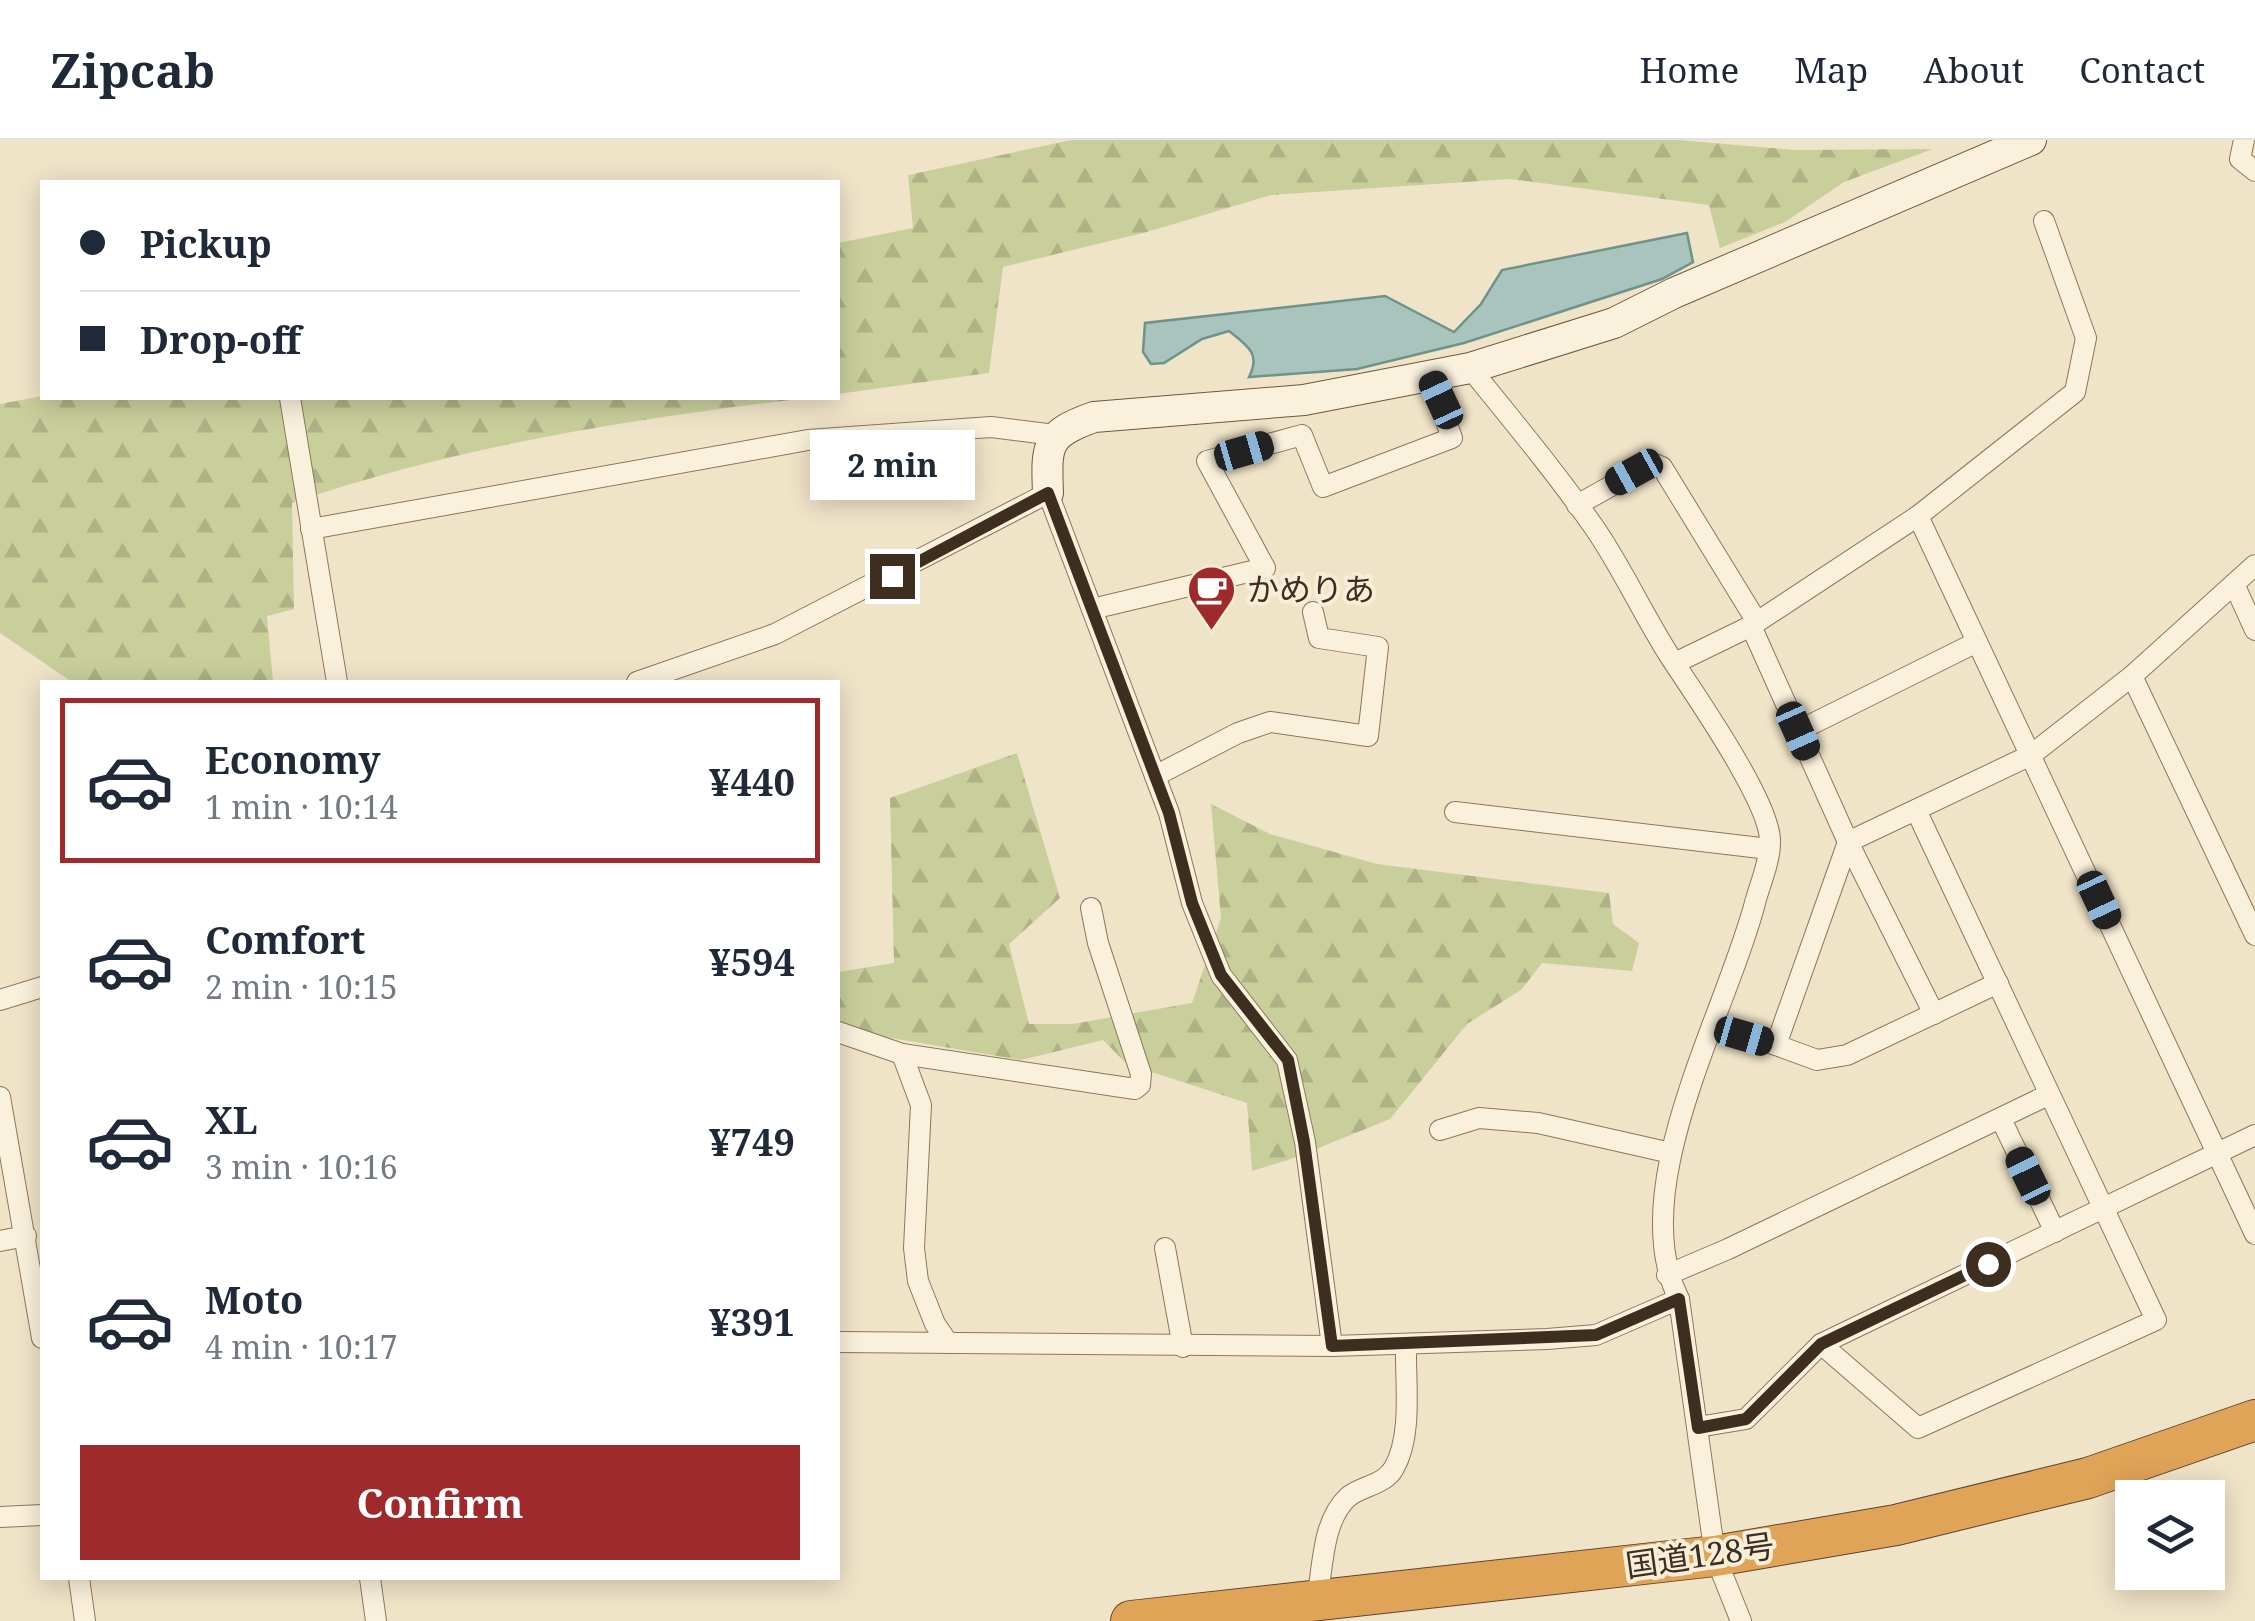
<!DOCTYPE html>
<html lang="en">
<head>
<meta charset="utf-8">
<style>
	:root { --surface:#fff; --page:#f2f2f3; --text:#1f2937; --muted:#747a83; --line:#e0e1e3; --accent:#9e2a2b }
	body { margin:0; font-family:"Noto Serif","Noto Sans JP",serif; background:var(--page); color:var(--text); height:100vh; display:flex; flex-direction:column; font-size:38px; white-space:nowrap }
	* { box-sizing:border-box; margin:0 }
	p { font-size:32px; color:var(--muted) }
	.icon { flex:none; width:55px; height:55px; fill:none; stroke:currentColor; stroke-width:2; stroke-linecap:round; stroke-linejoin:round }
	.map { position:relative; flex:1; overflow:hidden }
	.panel { position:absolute; left:40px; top:540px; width:800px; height:900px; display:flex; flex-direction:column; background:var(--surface); border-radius:0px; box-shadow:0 5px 25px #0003 }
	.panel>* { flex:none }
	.banner { position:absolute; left:40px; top:40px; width:800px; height:220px; border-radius:0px; box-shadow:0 5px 25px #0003; display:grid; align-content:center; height:220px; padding:0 40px; background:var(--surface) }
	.tools { position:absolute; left:2115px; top:1340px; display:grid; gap:20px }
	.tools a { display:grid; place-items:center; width:110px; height:110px; border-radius:0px; background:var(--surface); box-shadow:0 5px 25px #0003; font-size:50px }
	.end { position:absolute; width:45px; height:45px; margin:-22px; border:12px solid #3d2e20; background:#fff; box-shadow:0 0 0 5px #fff }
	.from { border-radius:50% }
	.bubble { position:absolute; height:70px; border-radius:0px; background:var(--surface); box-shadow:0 5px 25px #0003; font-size:32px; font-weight:700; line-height:70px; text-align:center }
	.car { position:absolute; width:30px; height:60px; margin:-30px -15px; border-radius:12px; box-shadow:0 0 8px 2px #0007; background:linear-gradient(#222 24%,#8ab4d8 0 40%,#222 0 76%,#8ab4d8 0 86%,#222 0) }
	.banner b { display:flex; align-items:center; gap:35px; height:95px; font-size:38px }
	.banner b+b { border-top:2px solid var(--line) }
	.banner i { width:25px; height:25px; background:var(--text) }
	ul { padding:18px 0 0; list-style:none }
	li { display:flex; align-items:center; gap:30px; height:165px; margin:0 20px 15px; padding:0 20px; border:5px solid transparent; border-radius:0px }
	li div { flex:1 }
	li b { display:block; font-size:38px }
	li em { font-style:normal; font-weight:700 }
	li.selected { border-color:var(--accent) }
	li>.icon { width:90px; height:90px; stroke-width:1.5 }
	.button { display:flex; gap:20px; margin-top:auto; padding:20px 40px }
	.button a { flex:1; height:115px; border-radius:0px; background:var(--accent); color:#fff; font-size:40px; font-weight:700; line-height:115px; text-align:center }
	header { display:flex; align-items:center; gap:60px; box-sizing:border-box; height:140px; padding:0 50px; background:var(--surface); border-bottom:2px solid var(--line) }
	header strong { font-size:48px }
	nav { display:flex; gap:55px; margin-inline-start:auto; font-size:35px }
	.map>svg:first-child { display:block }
	.forest { fill:url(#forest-firs) }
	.water { fill:#a9c4bc; stroke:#6f938a; stroke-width:2.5 }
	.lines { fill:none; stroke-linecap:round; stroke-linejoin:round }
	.street-casing { stroke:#8d765c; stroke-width:22 }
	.secondary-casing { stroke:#6f573f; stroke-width:32 }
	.highway-casing { stroke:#5b4430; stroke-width:42 }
	.street { stroke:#faf1dc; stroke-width:20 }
	.secondary { stroke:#faf1dc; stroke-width:30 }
	.highway { stroke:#e0a458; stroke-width:40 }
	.route { stroke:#3d2e20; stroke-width:12 }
	.labels { text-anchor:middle; stroke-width:8; stroke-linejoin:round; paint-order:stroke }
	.poi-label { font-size:32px; fill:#3d2e20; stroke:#f7eed8; text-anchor:start }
	.street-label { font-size:32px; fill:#3d2e20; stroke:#f7eed8 }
</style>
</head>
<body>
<header>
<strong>Zipcab</strong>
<nav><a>Home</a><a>Map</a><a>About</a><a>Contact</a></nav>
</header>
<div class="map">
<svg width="2255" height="1481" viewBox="0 0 2255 1481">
	<defs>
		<pattern id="forest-firs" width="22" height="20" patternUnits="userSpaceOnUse" patternTransform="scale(2.5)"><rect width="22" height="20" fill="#c9cf9b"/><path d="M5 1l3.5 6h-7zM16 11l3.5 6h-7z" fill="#aeb285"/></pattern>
	</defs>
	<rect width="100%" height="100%" fill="#f0e4c8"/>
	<!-- forest -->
	<g class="forest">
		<path d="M1071 0H1679L1794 10 1933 9 1844 42 1785 82 1720 108 1709 65 1510 39 1271 55 1147 92 1003 127 989 233 838 254V103L913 88 908 35Z"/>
		<path d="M42 256V258H807C634 278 458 306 292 363L294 469 267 476 273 542H72L0 493V264Z"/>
		<path d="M1017 613 1060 758 1009 804 1029 884H1072L1192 863 1221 778 1211 664 1270 694 1377 724 1609 753 1613 784 1639 803 1632 831 1542 823 1521 850 1467 884 1390 979 1294 1018 1252 1031 1247 963 1127 924 1103 900 1021 920 885 897 877 899 838 883V832L894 823 890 658Z"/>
	</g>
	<!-- water -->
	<path class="water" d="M1687 93 1693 122 1662 139 1464 203 1357 229 1249 237C1261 214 1248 206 1229 191L1202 199 1164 223 1151 224 1143 212 1145 183 1385 156 1454 192 1481 164 1502 130Z"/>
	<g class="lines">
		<defs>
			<g id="street">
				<path d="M2244 0 2240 19 2255 31"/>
				<path d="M1470 228C1513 281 1557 334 1596 390 1623 430 1643 474 1669 515 1693 552 1769 660 1770 700 1771 718 1761 742 1756 759 1728 871 1623 1049 1679 1159L1715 1416 1741 1481"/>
				<path d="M290 258 337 542"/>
				<path d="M1577 365 1652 323 1662 327 1757 482"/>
				<path d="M1918 376 2255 1094"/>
				<path d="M311 389 808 300 991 287 1055 295"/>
				<path d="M2234 444 2255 490"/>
				<path d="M1092 469 1265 428 1207 321 1302 295 1323 347 1452 298 1430 236"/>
				<path d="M1751 486 1848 702 1934 874"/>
				<path d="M1675 523 1751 486 1918 376 2075 252 2086 198 2044 81"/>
				<path d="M2132 536 2255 795"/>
				<path d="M637 542 775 494 1048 353 1169 673 1192 763 1221 835 1287 920 1305 1002 1332 1206"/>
				<path d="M1798 591 1977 502"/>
				<path d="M1155 636 1238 593 1270 582 1368 596 1378 507 1319 498 1313 472"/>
				<path d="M1455 672 1769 709"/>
				<path d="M0 860 42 847"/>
				<path d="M1712 886 1776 905 1848 702 2031 615 2132 536 2255 425"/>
				<path d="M838 892 902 914 1135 949 1140 945 1141 934 1098 803 1091 768"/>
				<path d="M1776 905 1817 920 1847 915 1998 843"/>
				<path d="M902 914 921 965 914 1108 918 1141 935 1184 948 1203"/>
				<path d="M0 957 42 1198"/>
				<path d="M2001 979 2055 1092"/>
				<path d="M1440 990 1479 978 1538 983 1671 1013"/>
				<path d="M0 1101 26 1096"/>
				<path d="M1165 1108 1183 1207"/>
				<path d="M1667 1135 1728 1109 2048 955"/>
				<path d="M838 1202 1332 1206 1547 1199 1596 1195 1679 1159"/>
				<path d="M1821 1204 1918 1288 2156 1180 1916 670"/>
				<path d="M1698 1287 1746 1279 1821 1204 2255 995"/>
				<path d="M0 1377 42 1375"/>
				<path d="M79 1438 85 1481"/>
				<path d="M370 1438 376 1481"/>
				<path d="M1317 1460C1323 1427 1322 1381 1348 1357 1361 1346 1385 1345 1394 1328 1413 1295 1405 1242 1406 1204"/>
			</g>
			<path id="secondary" d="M1048 353C1046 304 1046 294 1094 277L1304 260 1470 228 1614 183 1674 153 2031 0"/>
			<path id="highway" d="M1131 1481 1715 1416 1896 1385 2088 1338 2255 1280"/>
		</defs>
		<!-- street casing -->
		<use href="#street" class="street-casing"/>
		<!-- secondary casing -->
		<use href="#secondary" class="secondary-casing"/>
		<!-- highway casing -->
		<use href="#highway" class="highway-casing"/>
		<!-- street -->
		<use href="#street" class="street"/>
		<!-- secondary -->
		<use href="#secondary" class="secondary"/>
		<!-- highway -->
		<use href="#highway" class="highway"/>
	</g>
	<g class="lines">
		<!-- route -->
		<path class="route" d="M892 436 1048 353 1169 673 1192 763 1221 835 1288 920 1304 1002 1332 1206 1596 1195 1679 1159 1698 1288 1746 1279 1821 1204 1988 1124"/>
	</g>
	<!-- icons -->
	<defs>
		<symbol id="cafe-pin" viewBox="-11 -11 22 30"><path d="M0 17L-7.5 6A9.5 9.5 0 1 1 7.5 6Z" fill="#9e2a2b" stroke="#f7eed8"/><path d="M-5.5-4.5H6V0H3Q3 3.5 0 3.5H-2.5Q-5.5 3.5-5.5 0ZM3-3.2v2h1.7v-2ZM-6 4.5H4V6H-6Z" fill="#fff"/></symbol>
	</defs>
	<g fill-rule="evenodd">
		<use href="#cafe-pin" x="1184" y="422" width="55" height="75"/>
	</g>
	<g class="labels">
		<!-- poi labels -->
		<g class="poi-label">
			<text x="1247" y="461">かめりあ</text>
		</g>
		<!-- street labels -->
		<g class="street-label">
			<text transform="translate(1700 1416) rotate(-8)" y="11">国道128号</text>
		</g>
	</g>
</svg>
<div class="tools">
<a><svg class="icon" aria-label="layers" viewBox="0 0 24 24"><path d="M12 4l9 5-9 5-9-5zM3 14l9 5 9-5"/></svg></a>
</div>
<i class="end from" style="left:1988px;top:1124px"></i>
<i class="end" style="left:892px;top:436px"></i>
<div class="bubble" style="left:810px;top:290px;width:165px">2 min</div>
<i class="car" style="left:1441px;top:260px;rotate:335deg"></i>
<i class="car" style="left:1244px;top:311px;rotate:74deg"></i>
<i class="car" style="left:1634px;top:332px;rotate:241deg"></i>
<i class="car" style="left:1798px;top:591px;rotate:156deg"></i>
<i class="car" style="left:2099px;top:760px;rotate:155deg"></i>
<i class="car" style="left:1744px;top:896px;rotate:106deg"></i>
<i class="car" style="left:2028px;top:1036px;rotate:334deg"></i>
<div class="banner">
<b><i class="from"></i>Pickup</b>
<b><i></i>Drop-off</b>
</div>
<section class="panel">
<ul>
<li class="selected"><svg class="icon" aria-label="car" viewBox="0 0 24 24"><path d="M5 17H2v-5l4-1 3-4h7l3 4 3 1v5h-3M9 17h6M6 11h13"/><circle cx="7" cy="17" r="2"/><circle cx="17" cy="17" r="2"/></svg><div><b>Economy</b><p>1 min · 10:14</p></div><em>¥440</em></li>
<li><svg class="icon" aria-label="car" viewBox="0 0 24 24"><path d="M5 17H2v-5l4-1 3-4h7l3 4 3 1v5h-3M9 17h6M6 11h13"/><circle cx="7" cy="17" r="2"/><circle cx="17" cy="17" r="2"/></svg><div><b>Comfort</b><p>2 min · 10:15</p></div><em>¥594</em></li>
<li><svg class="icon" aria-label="car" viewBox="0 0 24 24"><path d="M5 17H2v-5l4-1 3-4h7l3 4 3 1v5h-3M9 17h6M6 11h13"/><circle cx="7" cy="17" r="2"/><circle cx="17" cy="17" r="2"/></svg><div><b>XL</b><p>3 min · 10:16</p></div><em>¥749</em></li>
<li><svg class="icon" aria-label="car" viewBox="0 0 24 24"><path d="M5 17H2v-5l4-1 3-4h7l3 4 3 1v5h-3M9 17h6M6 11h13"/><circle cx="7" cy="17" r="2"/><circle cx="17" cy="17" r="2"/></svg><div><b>Moto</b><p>4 min · 10:17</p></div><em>¥391</em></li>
</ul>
<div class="button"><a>Confirm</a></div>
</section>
</div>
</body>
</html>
